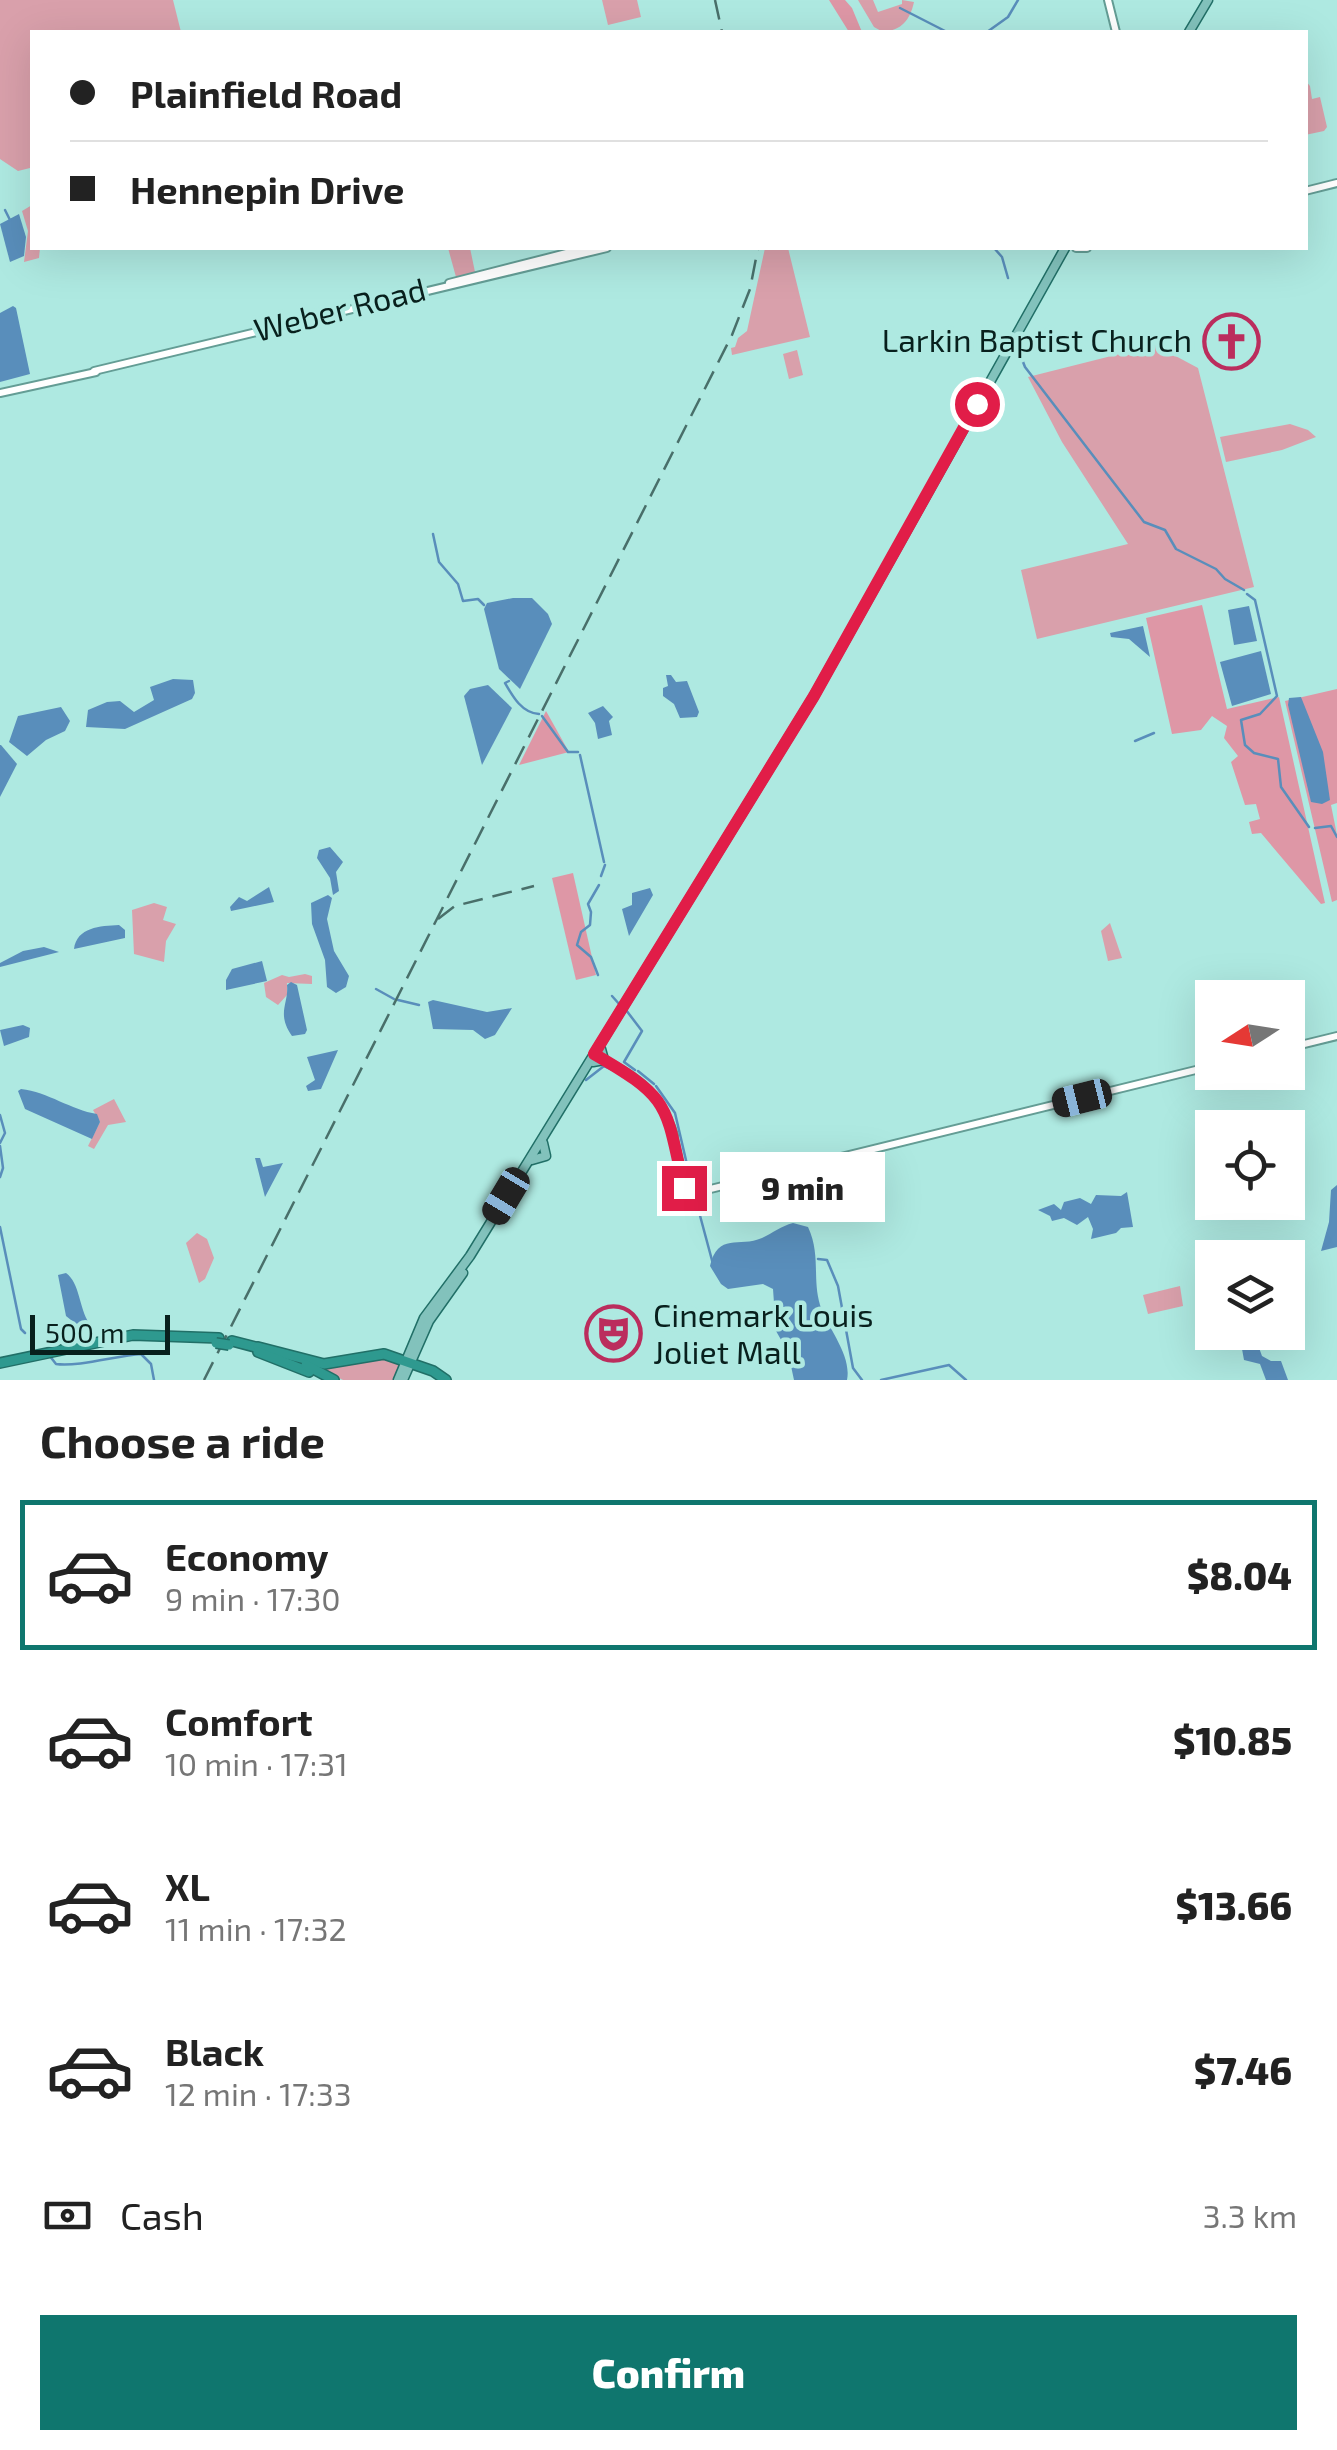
<!DOCTYPE html>
<html lang="en">
<head>
<meta charset="utf-8">
<style>
	:root { --surface:#fff; --page:#f6f6f6; --text:#222; --muted:#767676; --line:#e0e0e0; --accent:#0f766e }
	body { margin:0; font-family:"Exo 2",sans-serif; background:var(--page); color:var(--text); height:100vh; display:flex; flex-direction:column; font-size:38px; white-space:nowrap }
	* { box-sizing:border-box; margin:0 }
	p { font-size:32px; color:var(--muted) }
	.icon { flex:none; width:55px; height:55px; fill:none; stroke:currentColor; stroke-width:2; stroke-linecap:round; stroke-linejoin:round }
	.map { position:relative; height:1380px; overflow:hidden }
	.details { display:flex; flex-direction:column; background:var(--surface); flex:1 }
	.details>* { flex:none }
	.top-card { position:absolute; left:30px; top:30px; width:1278px; height:220px; border-radius:0px; box-shadow:0 10px 40px #0002; display:grid; align-content:center; height:220px; padding:0 40px; background:var(--surface) }
	.needle { width:65px; rotate:258deg }
	.buttons { position:absolute; left:1195px; top:980px; display:grid; gap:20px }
	.buttons a { display:grid; place-items:center; width:110px; height:110px; border-radius:0px; background:var(--surface); box-shadow:0 10px 40px #0002; font-size:50px }
	.scale { position:absolute; left:30px; bottom:25px; width:140px; box-sizing:border-box; padding-left:10px; border:5px solid #08201d; border-top:0; font-size:28px; line-height:35px; white-space:nowrap; color:#08201d; -webkit-text-stroke:8px #aee9e1; paint-order:stroke }
	.end { position:absolute; width:45px; height:45px; margin:-22px; border:12px solid #e11d48; background:#fff; box-shadow:0 0 0 5px #fff }
	.from { border-radius:50% }
	.bubble { position:absolute; height:70px; border-radius:0px; background:var(--surface); box-shadow:0 10px 40px #0002; font-size:32px; font-weight:800; line-height:70px; text-align:center }
	.car { position:absolute; width:30px; height:60px; margin:-30px -15px; border-radius:12px; box-shadow:0 0 8px 2px #0007; background:linear-gradient(#222 24%,#8ab4d8 0 40%,#222 0 76%,#8ab4d8 0 86%,#222 0) }
	.top-card b { display:flex; align-items:center; gap:35px; height:95px; font-size:38px }
	.top-card b+b { border-top:2px solid var(--line) }
	.top-card i { width:25px; height:25px; background:var(--text) }
	ul { padding:0; list-style:none }
	li { display:flex; align-items:center; gap:30px; height:150px; margin:0 20px 15px; padding:0 20px; border:5px solid transparent; border-radius:0px }
	li div { flex:1 }
	li b { display:block; font-size:38px }
	li em { font-style:normal; font-weight:800 }
	li.selected { border-color:var(--accent) }
	li>.icon { width:90px; height:90px; stroke-width:1.5 }
	h2 { padding:0 40px; font-size:45px; line-height:120px }
	.pay { display:flex; align-items:center; gap:25px; height:110px; padding:0 40px; font-size:38px }
	.pay p { margin-inline-start:auto }
	.action { display:flex; gap:20px; margin-top:auto; padding:20px 40px }
	.action a { flex:1; height:115px; border-radius:0px; background:var(--accent); color:#fff; font-size:40px; font-weight:800; line-height:115px; text-align:center }
	.map>svg:first-child { display:block }
	.green { fill:#d9a0ab }
	.forest { fill:#de97a6 }
	.water { fill:#598ebb }
	.lines { fill:none; stroke-linecap:round; stroke-linejoin:round }
	.stream { stroke:#598ebb; stroke-width:2.5 }
	.secondary-casing { stroke:#649d95; stroke-width:10 }
	.primary-casing { stroke:#216f67; stroke-width:11 }
	.motorway-casing { stroke:#216f67; stroke-width:12 }
	.secondary { stroke:#fff; stroke-width:6 }
	.primary { stroke:#82c2bc; stroke-width:8 }
	.motorway { stroke:#2e998f; stroke-width:9 }
	.rail { stroke:#496f6a; stroke-width:2.5; stroke-dasharray:20 10; stroke-linecap:butt }
	.motorway-bridge-casing { stroke:#216f67; stroke-width:12; stroke-linecap:butt }
	.motorway-bridge { stroke:#2e998f; stroke-width:9 }
	.route { stroke:#e11d48; stroke-width:12 }
	.labels { text-anchor:middle; stroke-width:9; stroke-linejoin:round; paint-order:stroke }
	.street-label { font-size:32px; fill:#08201d; stroke:#aee9e1 }
	.poi-label { font-size:32px; fill:#08201d; stroke:#aee9e1; text-anchor:end }
</style>
</head>
<body>
<div class="map">
<svg width="1337" height="1380" viewBox="0 0 1337 1380">
	<rect width="100%" height="100%" fill="#aee9e1"/>
	<!-- green -->
	<g class="green">
		<path d="M0 0H173L181 32H32V176L30 168 18 171 0 159Z"/>
		<path d="M602 0H637L641 17 608 25Z"/>
		<path d="M858 0H873L878 12 902 4V0L914 2C910 20 902 30 883 32L874 27Z"/>
		<path d="M1305 80 1310 86 1312 99 1320 97 1327 127 1324 131 1305 135 1308 90Z"/>
		<path d="M32 205V248H40L39 258 24 262 28 231 22 211Z"/>
		<path d="M448 248H470L475 272 456 277Z"/>
		<path d="M765 248H788L810 337 732 355 731 348 735 347 738 338 747 331Z"/>
		<path d="M1155 345 1198 368 1254 587 1037 639 1021 570 1128 544 1062 442 1028 377Z"/>
		<path d="M797 350 803 375 789 379 783 354Z"/>
		<path d="M1290 424 1308 430 1316 437 1282 450 1226 462 1220 437Z"/>
		<path d="M154 903 167 907 163 920 176 924 166 941 164 962 134 954 132 910Z"/>
		<path d="M1110 923 1122 958 1108 961 1101 931Z"/>
		<path d="M305 974 312 976V984L287 983V995L278 1005 266 997 264 983 282 975 289 977Z"/>
		<path d="M114 1099 126 1122 108 1125 94 1149 88 1146 100 1122 93 1110Z"/>
		<path d="M197 1233 207 1239 214 1258 205 1279 199 1283 186 1243Z"/>
		<path d="M1180 1286 1183 1306 1148 1314 1143 1295Z"/>
		<path d="M376 1355 400 1362 394 1380H343L315 1366Z"/>
	</g>
	<!-- forest -->
	<g class="forest">
		<path d="M829 0H845L852 8 862 32H849Z"/>
		<path d="M1202 605 1227 709 1279 697 1325 903 1321 904 1261 833 1252 834 1249 822 1260 819 1256 804 1245 805 1231 762 1238 756 1224 738 1227 726 1212 716 1201 730 1172 734 1146 618Z"/>
		<path d="M1337 689V803L1331 805 1337 835V900L1332 902 1285 701Z"/>
		<path d="M546 711 569 752 519 765Z"/>
		<path d="M573 873 596 975 576 980 552 878Z"/>
	</g>
	<!-- water -->
	<g class="water">
		<path d="M19 214 26 237 24 256 10 262 0 224Z"/>
		<path d="M13 306 16 308 30 374 0 382V313Z"/>
		<path d="M513 598H532L548 614 552 624 520 689 499 669 484 609 487 603Z"/>
		<path d="M1249 606 1257 641 1234 645 1228 610Z"/>
		<path d="M1143 626 1150 657 1129 639 1111 637 1110 633Z"/>
		<path d="M1261 651 1271 694 1232 706 1220 662Z"/>
		<path d="M666 675H671L676 682 687 681 699 712 697 717 680 718 674 704 663 696V688L668 686Z"/>
		<path d="M173 679 193 680 195 693 192 699 125 729 86 727 88 710 107 702 120 701 134 712 154 700 150 687Z"/>
		<path d="M488 685 512 708 482 765 464 696 470 689Z"/>
		<path d="M1301 697 1323 752 1330 800 1322 804 1311 802 1288 705 1289 698Z"/>
		<path d="M603 706 613 717 609 721 612 735 598 739 595 723 588 713Z"/>
		<path d="M61 707 70 721 65 731 46 740 27 756 9 742 18 716Z"/>
		<path d="M1 745 17 764 0 797V745Z"/>
		<path d="M330 847 343 862 336 872 339 891 333 895 330 878 317 858 319 850Z"/>
		<path d="M269 887 274 902 231 911 230 907 239 897 247 901Z"/>
		<path d="M650 888 653 895 629 936 622 909 632 905V893Z"/>
		<path d="M328 895 332 898 327 919 334 951 349 976 346 987 336 993 327 987 325 960 312 924 311 903Z"/>
		<path d="M119 925 125 930V938L74 949C77 927 100 926 119 925Z"/>
		<path d="M44 947 59 952 0 967V963L23 951Z"/>
		<path d="M262 961 267 981 226 990V980L232 969Z"/>
		<path d="M291 982 297 985 307 1030 305 1034 292 1036C276 1013 289 1004 287 985Z"/>
		<path d="M433 1000 487 1012 512 1008 495 1035 485 1039 473 1030 433 1029 428 1002Z"/>
		<path d="M23 1025 30 1028 29 1037 4 1046 0 1030Z"/>
		<path d="M338 1050 321 1089 308 1091 306 1086 315 1080 307 1057Z"/>
		<path d="M21 1089C48 1092 71 1110 97 1114L100 1122 92 1139 25 1109 18 1091Z"/>
		<path d="M255 1158H260L263 1167 283 1163 265 1197Z"/>
		<path d="M1337 1185V1247L1321 1251 1329 1222 1331 1190Z"/>
		<path d="M1127 1192 1133 1227 1121 1228 1116 1233 1091 1239 1093 1229 1088 1217 1077 1225 1064 1218 1052 1221 1050 1216 1038 1210 1054 1204 1061 1210 1064 1202 1080 1198 1091 1204 1096 1195 1121 1196Z"/>
		<path d="M793 1223 808 1227C821 1255 812 1277 820 1305 828 1329 852 1355 847 1380H794L788 1352 776 1331 773 1289 763 1284 728 1289 721 1284 710 1266C718 1232 739 1248 762 1238 773 1233 781 1226 793 1223Z"/>
		<path d="M66 1273C80 1283 79 1308 89 1323L76 1324 66 1316 58 1275Z"/>
		<path d="M1262 1333 1258 1345 1262 1356 1271 1361H1281L1288 1380H1266L1260 1364 1244 1360 1240 1338 1246 1334Z"/>
	</g>
	<g class="lines">
		<!-- stream -->
		<g class="stream">
			<path d="M900 8 947 32"/>
			<path d="M987 32 1008 17 1018 0"/>
			<path d="M5 210 10 220"/>
			<path d="M994 248 1002 257 1008 278"/>
			<path d="M1021 333 1018 349 1025 367 1144 522 1165 530 1176 549 1216 569 1225 579 1244 590"/>
			<path d="M433 534 439 562 458 584 463 601 478 599 484 605"/>
			<path d="M1247 594 1255 600 1277 696 1260 714 1241 720 1245 745 1254 753 1278 759 1281 787 1309 827"/>
			<path d="M509 681 505 683C513 697 522 713 539 714"/>
			<path d="M542 716 568 752H578"/>
			<path d="M1135 741 1154 733"/>
			<path d="M580 755 604 862"/>
			<path d="M1315 828 1331 826 1337 837"/>
			<path d="M601 876 605 865"/>
			<path d="M598 975 591 957 577 945 581 932 590 925 591 912 588 904 599 885"/>
			<path d="M376 989 394 999"/>
			<path d="M612 996 620 1005"/>
			<path d="M398 1000 419 1005"/>
			<path d="M626 1010 642 1031 624 1062 635 1070"/>
			<path d="M638 1071 654 1084"/>
			<path d="M586 1080 604 1066 622 1074"/>
			<path d="M656 1086 675 1113 692 1186"/>
			<path d="M0 1115 5 1133 0 1143"/>
			<path d="M0 1146 3 1168 0 1177"/>
			<path d="M695 1197 713 1264"/>
			<path d="M0 1227 21 1329 25 1333"/>
			<path d="M818 1259 827 1260 838 1286 853 1368 862 1380"/>
			<path d="M49 1355 56 1364C78 1367 116 1356 141 1354L151 1364 154 1380"/>
			<path d="M881 1380 949 1365 966 1380"/>
		</g>
		<defs>
			<g id="secondary">
				<path d="M1108 0 1116 32"/>
				<path d="M1305 191 1337 183"/>
				<path d="M1076 248H1087"/>
				<path d="M449 283 586 248"/>
				<path d="M94 371 607 248"/>
				<path d="M0 393 96 372"/>
				<path d="M1288 1048 1337 1036"/>
				<path d="M594 1054C635 1077 658 1087 674 1135"/>
				<path d="M673 1134 686 1195 1212 1066"/>
			</g>
			<g id="primary">
				<path d="M1189 32 1208 0"/>
				<path d="M593 1062 604 1060 601 1049"/>
				<path d="M532 1160 546 1156 543 1143"/>
				<path d="M398 1380 424 1318 470 1256 814 696 1065 248"/>
				<path d="M403 1380 429 1321 463 1273"/>
			</g>
			<g id="motorway">
				<path d="M232 1341 263 1349"/>
				<path d="M258 1347 324 1364 384 1354 433 1371 446 1380"/>
				<path d="M258 1352 309 1372"/>
				<path d="M0 1363 133 1335 219 1338"/>
				<path d="M306 1365 334 1380"/>
			</g>
		</defs>
		<!-- secondary casing -->
		<use href="#secondary" class="secondary-casing"/>
		<!-- primary casing -->
		<use href="#primary" class="primary-casing"/>
		<!-- motorway casing -->
		<use href="#motorway" class="motorway-casing"/>
		<!-- secondary -->
		<use href="#secondary" class="secondary"/>
		<!-- primary -->
		<use href="#primary" class="primary"/>
		<!-- motorway -->
		<use href="#motorway" class="motorway"/>
		<!-- rail -->
		<g class="rail">
			<path d="M715 0 722 32"/>
			<path d="M438 919 455 906 534 886"/>
			<path d="M204 1380 732 335 750 289 758 248"/>
		</g>
		<defs>
			<path id="motorway-bridge" d="M216 1343 229 1345"/>
		</defs>
		<!-- motorway-bridge casing -->
		<use href="#motorway-bridge" class="motorway-bridge-casing"/>
		<!-- motorway-bridge -->
		<use href="#motorway-bridge" class="motorway-bridge"/>
	</g>
	<g class="lines">
		<!-- route -->
		<path class="route" d="M684 1188C665 1104 672 1099 594 1054L814 696 977 404"/>
	</g>
	<!-- icons -->
	<defs>
		<symbol id="church-ring" viewBox="-11 -11 22 22"><circle r="9.5" fill="#aee9e1" stroke="#bb2d5d" stroke-width="1.5"/><path d="M-1.2-6h2.4v3.5h3.3v2.4h-3.3V6h-2.4V-.1h-3.3v-2.4h3.3Z" fill="#bb2d5d"/></symbol>
		<symbol id="theatre-ring" viewBox="-11 -11 22 22"><circle r="9.5" fill="#aee9e1" stroke="#bb2d5d" stroke-width="1.5"/><path d="M-5-5.5Q0-4 5-5.5V0Q5 5 0 6Q-5 5-5 0ZM-3.3-2.5H-1v1.5H-3.3ZM1-2.5H3.3v1.5H1ZM-2.8 1Q0 5.5 2.8 1Z" fill="#bb2d5d"/></symbol>
	</defs>
	<g fill-rule="evenodd">
		<use href="#church-ring" x="1200" y="310" width="63" height="63"/>
		<use href="#theatre-ring" x="582" y="1302" width="63" height="63"/>
	</g>
	<g class="labels">
		<!-- street labels -->
		<g class="street-label">
			<text transform="translate(340 310) rotate(-14)" y="11">Weber Road</text>
		</g>
		<!-- poi labels -->
		<g class="poi-label">
			<text x="1192" y="352">Larkin Baptist Church</text>
			<text x="653" y="1327" text-anchor="start">Cinemark Louis<tspan x="653" dy="37">Joliet Mall</tspan></text>
		</g>
	</g>
</svg>
<div class="buttons">
<a><svg class="needle" viewBox="-14 -14 28 28"><path d="M0-13l5 13h-10z" fill="#e53935"/><path d="M0 13l5-13h-10z" fill="#767676"/></svg></a>
<a><svg class="icon" aria-label="locate" viewBox="0 0 24 24"><circle cx="12" cy="12" r="6"/><path d="M12 2v4M12 18v4M2 12h4M18 12h4"/></svg></a>
<a><svg class="icon" aria-label="layers" viewBox="0 0 24 24"><path d="M12 4l9 5-9 5-9-5zM3 14l9 5 9-5"/></svg></a>
</div>
<div class="scale">500 m</div>
<i class="end from" style="left:977px;top:404px"></i>
<i class="end" style="left:684px;top:1188px"></i>
<div class="bubble" style="left:720px;top:1152px;width:165px">9 min</div>
<i class="car" style="left:1082px;top:1098px;rotate:256deg"></i>
<i class="car" style="left:506px;top:1196px;rotate:211deg"></i>
<div class="top-card">
<b><i class="from"></i>Plainfield Road</b>
<b><i></i>Hennepin Drive</b>
</div>
</div>
<section class="details">
<h2>Choose a ride</h2>
<ul>
<li class="selected"><svg class="icon" aria-label="car" viewBox="0 0 24 24"><path d="M5 17H2v-5l4-1 3-4h7l3 4 3 1v5h-3M9 17h6M6 11h13"/><circle cx="7" cy="17" r="2"/><circle cx="17" cy="17" r="2"/></svg><div><b>Economy</b><p>9 min · 17:30</p></div><em>$8.04</em></li>
<li><svg class="icon" aria-label="car" viewBox="0 0 24 24"><path d="M5 17H2v-5l4-1 3-4h7l3 4 3 1v5h-3M9 17h6M6 11h13"/><circle cx="7" cy="17" r="2"/><circle cx="17" cy="17" r="2"/></svg><div><b>Comfort</b><p>10 min · 17:31</p></div><em>$10.85</em></li>
<li><svg class="icon" aria-label="car" viewBox="0 0 24 24"><path d="M5 17H2v-5l4-1 3-4h7l3 4 3 1v5h-3M9 17h6M6 11h13"/><circle cx="7" cy="17" r="2"/><circle cx="17" cy="17" r="2"/></svg><div><b>XL</b><p>11 min · 17:32</p></div><em>$13.66</em></li>
<li><svg class="icon" aria-label="car" viewBox="0 0 24 24"><path d="M5 17H2v-5l4-1 3-4h7l3 4 3 1v5h-3M9 17h6M6 11h13"/><circle cx="7" cy="17" r="2"/><circle cx="17" cy="17" r="2"/></svg><div><b>Black</b><p>12 min · 17:33</p></div><em>$7.46</em></li>
</ul>
<div class="pay"><svg class="icon" aria-label="cash" viewBox="0 0 24 24"><path d="M3 7h18v10H3z"/><circle cx="12" cy="12" r="2"/></svg>Cash<p>3.3 km</p></div>
<div class="action"><a>Confirm</a></div>
</section>
</body>
</html>
